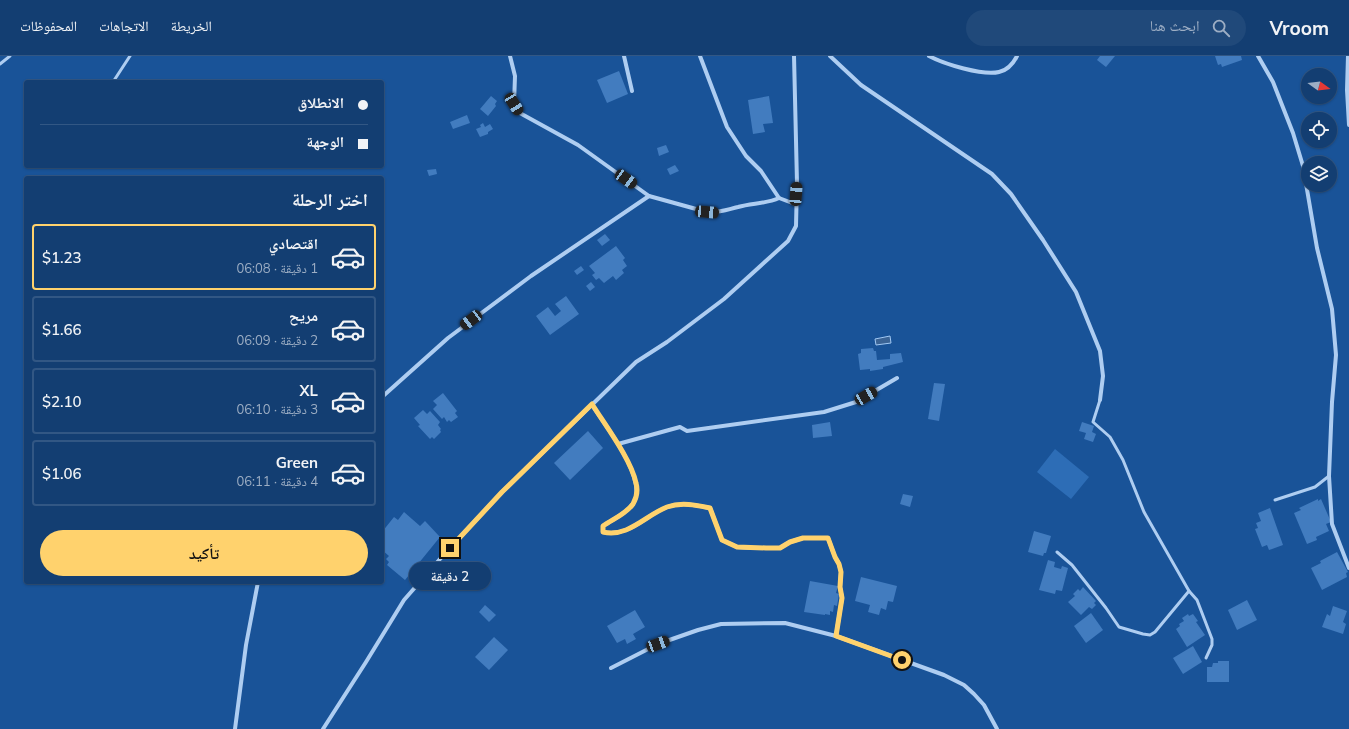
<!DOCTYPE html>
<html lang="ar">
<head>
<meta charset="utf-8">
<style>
	:root { --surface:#133e72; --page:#20497a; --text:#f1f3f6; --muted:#9daec4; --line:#325784; --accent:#ffd26d }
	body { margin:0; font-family:Mulish,"Noto Naskh Arabic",sans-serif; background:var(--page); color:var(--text); direction:rtl; height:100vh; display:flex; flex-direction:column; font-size:15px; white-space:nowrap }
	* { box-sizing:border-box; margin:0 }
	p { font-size:13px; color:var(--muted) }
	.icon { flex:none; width:22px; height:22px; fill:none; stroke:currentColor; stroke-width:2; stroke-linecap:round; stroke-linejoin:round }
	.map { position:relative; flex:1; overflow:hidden; direction:ltr }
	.drawer { position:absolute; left:24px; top:120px; width:360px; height:408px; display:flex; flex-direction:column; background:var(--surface); border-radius:4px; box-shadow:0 1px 3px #0004,0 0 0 1px var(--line); direction:rtl }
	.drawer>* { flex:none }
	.banner { position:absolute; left:24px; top:24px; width:360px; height:88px; border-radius:4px; box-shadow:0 1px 3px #0004,0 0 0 1px var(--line); direction:rtl; display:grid; align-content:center; height:88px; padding:0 16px; background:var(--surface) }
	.needle { width:26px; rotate:105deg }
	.controls { position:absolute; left:1301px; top:12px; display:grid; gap:8px }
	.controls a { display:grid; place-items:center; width:36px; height:36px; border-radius:50%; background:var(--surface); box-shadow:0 1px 3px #0004,0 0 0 1px var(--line); font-size:20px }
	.end { position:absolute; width:18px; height:18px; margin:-9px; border:5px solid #ffd26d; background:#111; box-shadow:0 0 0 2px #111 }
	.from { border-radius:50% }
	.bubble { position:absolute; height:28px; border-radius:14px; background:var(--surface); box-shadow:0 1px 3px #0004,0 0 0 1px var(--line); font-size:13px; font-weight:600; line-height:28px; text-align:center; direction:rtl }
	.car { position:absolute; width:12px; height:24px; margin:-12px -6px; border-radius:5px; box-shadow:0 0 3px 1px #0007; background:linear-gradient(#222 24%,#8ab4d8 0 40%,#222 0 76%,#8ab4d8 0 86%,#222 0) }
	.banner b { display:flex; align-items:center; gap:14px; height:38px; font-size:15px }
	.banner b+b { border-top:1px solid var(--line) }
	.banner i { width:10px; height:10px; background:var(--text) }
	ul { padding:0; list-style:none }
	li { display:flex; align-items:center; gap:12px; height:66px; margin:0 8px 6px; padding:0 8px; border:2px solid var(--line); border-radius:4px }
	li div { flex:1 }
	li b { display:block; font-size:15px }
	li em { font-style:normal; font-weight:600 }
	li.active { border-color:var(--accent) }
	li>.icon { width:36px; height:36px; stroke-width:1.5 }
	h2 { padding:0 16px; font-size:18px; line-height:48px }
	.cta { display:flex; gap:8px; margin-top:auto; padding:8px 16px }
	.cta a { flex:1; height:46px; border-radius:24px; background:var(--accent); color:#111; font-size:16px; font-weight:600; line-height:46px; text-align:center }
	header { display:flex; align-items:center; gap:24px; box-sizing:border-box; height:56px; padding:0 20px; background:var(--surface); border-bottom:1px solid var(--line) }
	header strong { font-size:19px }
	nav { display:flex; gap:22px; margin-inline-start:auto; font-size:14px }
	.search { width:280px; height:36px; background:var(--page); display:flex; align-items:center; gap:10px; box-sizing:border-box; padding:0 14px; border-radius:22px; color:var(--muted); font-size:15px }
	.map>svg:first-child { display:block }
	.green { fill:#2d6db6 }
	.water { fill:#3a6395; stroke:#a1c8f3 }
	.building { fill:#427cbf }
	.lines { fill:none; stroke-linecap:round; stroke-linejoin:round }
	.service { stroke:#aecdf1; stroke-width:3 }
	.minor { stroke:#aecdf1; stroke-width:4 }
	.route { stroke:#ffd26d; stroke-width:5 }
</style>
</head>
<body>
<header>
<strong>Vroom</strong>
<div class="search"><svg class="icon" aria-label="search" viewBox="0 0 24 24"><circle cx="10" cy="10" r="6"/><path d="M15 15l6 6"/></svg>ابحث هنا</div>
<nav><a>الخريطة</a><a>الاتجاهات</a><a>المحفوظات</a></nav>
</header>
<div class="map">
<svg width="1349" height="673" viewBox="0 0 1349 673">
	<rect width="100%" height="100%" fill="#195398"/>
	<!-- green -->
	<path class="green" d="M1055 393 1089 421 1071 443 1037 416Z"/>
	<!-- water -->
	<path class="water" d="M890 280 891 287 876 289 875 283Z"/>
	<!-- building -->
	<g class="building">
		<path d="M1100 0H1115L1106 11 1097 4Z"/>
		<path d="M1215 0H1241L1242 4 1222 11 1221 8 1218 9Z"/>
		<path d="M619 15 628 38 607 47 597 24Z"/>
		<path d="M491 40 497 45 495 48 496 50 488 60 480 53Z"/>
		<path d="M769 40 773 67 763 68 765 76 753 78 748 44Z"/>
		<path d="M467 59 470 67 453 73 450 66Z"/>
		<path d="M483 67 485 71 490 68 493 73 488 76V78L480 81 476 73 481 71 480 69Z"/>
		<path d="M666 89 669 96 659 100 657 92Z"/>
		<path d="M675 109 679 115 670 119 667 113Z"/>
		<path d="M436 113 437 118 429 120 427 114Z"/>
		<path d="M605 178 610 184 602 190 597 184Z"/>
		<path d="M616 190 625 202 623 204 627 210 622 214 624 217 616 224 613 220 604 227 599 222 596 224 592 219 595 217 589 210Z"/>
		<path d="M581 210 584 214 577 219 574 215Z"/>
		<path d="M591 226 595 231 590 235 586 230Z"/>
		<path d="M566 240 579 258 550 279 536 260 548 251 555 260 561 255 555 248Z"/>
		<path d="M873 292 874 295H876L877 304 890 303V298L901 297 903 306 883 311V313L870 315V313L860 314 858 298 861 297V293Z"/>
		<path d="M934 327 945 328 939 365 928 363Z"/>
		<path d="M443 337 457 355 455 357 458 361 451 366 449 364 447 366 444 361 442 363 433 353 437 349 433 345Z"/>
		<path d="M423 354 427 358 430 355 440 366 438 369 441 373 440 374 441 376 434 383 432 381 430 383 418 370 420 369 414 362Z"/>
		<path d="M830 366 832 380 813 382 812 369Z"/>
		<path d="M1082 366 1094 370 1092 376 1096 378 1093 386 1084 383 1086 377 1079 375Z"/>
		<path d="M588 375 603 392 570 424 554 407Z"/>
		<path d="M903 438 913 440 910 451 900 448Z"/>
		<path d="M1318 443V445L1321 443 1331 466 1326 468 1329 475 1316 481 1317 484 1307 488 1294 457 1301 454 1299 452Z"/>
		<path d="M1270 452 1283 489 1269 494 1267 489 1262 491 1255 473 1258 472 1256 467 1261 465 1258 457Z"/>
		<path d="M404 456 420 470 425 465 440 481 405 524 387 509 389 506 386 503 389 500 382 494V476L394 461 398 464Z"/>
		<path d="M1034 475 1051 480 1046 497H1044L1043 500 1028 496Z"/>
		<path d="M1337 496 1348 516 1346 517 1347 521 1322 534 1311 512 1321 507 1320 505Z"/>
		<path d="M1048 504 1055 506 1054 511 1061 513 1062 510 1068 512 1062 535 1056 534 1055 538 1039 534Z"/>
		<path d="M861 521 897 530 893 546 888 545 886 554 881 552 879 559 868 556 870 549 855 545Z"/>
		<path d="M810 525 838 530 836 537 839 538 837 550 834 549 833 556 830 555V559L825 558V559L804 556Z"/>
		<path d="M1083 531 1096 545 1094 547 1096 549 1092 553 1089 551 1081 559 1068 546 1075 540 1073 538 1078 533 1080 535Z"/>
		<path d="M1247 544 1257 564 1237 574 1228 554Z"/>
		<path d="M485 549 496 559 489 566 479 556Z"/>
		<path d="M1333 550 1347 555 1343 566 1346 568 1343 578 1322 571 1327 558 1330 560Z"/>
		<path d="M635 554 645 571 633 578 636 583 627 588 625 583 617 587 607 570Z"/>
		<path d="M1091 557 1103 574 1086 587 1074 570Z"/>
		<path d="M1188 558 1189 560 1193 558 1198 565 1196 566 1205 579 1187 591 1176 573 1180 570 1179 568 1184 565 1182 562Z"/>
		<path d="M494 581 508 594 489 614 475 601Z"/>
		<path d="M1193 590 1202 606 1183 618 1173 602Z"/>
		<path d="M1218 605H1229V626H1207V611H1212L1213 607H1218Z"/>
	</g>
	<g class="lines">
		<!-- service -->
		<g class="service">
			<path d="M0 8 10 0"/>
			<path d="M113 26 130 0"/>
			<path d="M1275 444 1315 431 1329 420"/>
			<path d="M1057 496 1072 509 1106 552 1119 571 1143 578 1150 579 1155 576 1189 535 1144 456 1123 404 1110 381 1093 366 1100 344"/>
			<path d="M1189 535 1197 544 1212 583V589L1206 602"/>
		</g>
		<!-- minor -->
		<g class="minor">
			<path d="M510 0 515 20 514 48 518 56 578 89 649 140 707 156C720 157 726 154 738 151 752 147 766 148 779 142"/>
			<path d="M624 0 632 35"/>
			<path d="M700 0 727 71 746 100 761 115 779 142 795 148"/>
			<path d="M830 0 861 29 992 118 1011 138 1043 184 1076 236 1100 295 1103 320 1100 344"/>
			<path d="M929 0C944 8 983 20 999 16 1008 14 1013 8 1017 0"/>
			<path d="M1258 0 1273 26 1293 77 1303 110 1317 192 1332 253 1336 299 1332 346 1329 420 1332 468 1349 512"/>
			<path d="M1348 0 1347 34 1349 69"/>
			<path d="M382 341 448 282 531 220 649 140"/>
			<path d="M592 349C605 369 649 424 633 448 626 458 613 463 603 470V476C628 482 646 459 667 451 681 446 696 449 710 452L722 484 737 491 752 492H780L790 486 803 482H828L835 501 839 508 841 516 840 531 842 542 836 580 944 619 964 629 974 638 984 649 997 673"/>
			<path d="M618 388 680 371 687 375 824 356 856 346 897 322"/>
			<path d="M611 612 658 588 698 574 721 568 785 567 836 580"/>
			<path d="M235 673 246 589 258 526"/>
			<path d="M323 673 366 606 404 544 440 503 502 436 636 306 667 286 724 243 788 185 796 170 797 127 794 0"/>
		</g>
	</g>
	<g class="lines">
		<!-- route -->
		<path class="route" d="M450 492 502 436 592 348C605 369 631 403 636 427 638 434 637 441 633 448 626 458 613 463 603 470V476C628 482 646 459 667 451 681 446 696 449 710 452L722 484 737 491 766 492H780L790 486 803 482H828L835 501 839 508 841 516 840 531 842 542 836 580 902 604"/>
	</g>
</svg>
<div class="controls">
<a><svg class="needle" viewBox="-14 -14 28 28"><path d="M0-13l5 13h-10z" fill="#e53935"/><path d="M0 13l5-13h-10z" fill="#9daec4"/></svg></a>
<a><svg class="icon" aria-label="locate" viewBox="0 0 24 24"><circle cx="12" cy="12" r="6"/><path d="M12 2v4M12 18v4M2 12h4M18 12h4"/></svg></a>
<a><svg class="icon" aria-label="layers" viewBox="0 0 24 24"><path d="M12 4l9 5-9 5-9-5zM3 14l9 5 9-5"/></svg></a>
</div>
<i class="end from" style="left:902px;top:604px"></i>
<i class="end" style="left:450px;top:492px"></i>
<div class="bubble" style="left:409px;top:506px;width:82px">2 دقيقة</div>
<i class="car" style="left:514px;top:48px;rotate:148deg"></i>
<i class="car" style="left:626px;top:123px;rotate:125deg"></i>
<i class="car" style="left:796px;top:138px;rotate:4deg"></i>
<i class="car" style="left:707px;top:156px;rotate:95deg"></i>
<i class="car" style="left:471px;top:264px;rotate:233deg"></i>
<i class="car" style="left:866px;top:340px;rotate:60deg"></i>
<i class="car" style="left:658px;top:588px;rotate:70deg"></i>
<div class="banner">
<b><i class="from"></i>الانطلاق</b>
<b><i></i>الوجهة</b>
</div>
<section class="drawer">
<h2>اختر الرحلة</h2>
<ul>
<li class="active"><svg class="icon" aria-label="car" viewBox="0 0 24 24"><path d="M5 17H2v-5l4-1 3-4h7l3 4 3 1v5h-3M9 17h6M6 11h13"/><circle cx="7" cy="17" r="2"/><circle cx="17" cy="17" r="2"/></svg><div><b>اقتصادي</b><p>1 دقيقة · 06:08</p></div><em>$1.23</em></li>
<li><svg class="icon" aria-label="car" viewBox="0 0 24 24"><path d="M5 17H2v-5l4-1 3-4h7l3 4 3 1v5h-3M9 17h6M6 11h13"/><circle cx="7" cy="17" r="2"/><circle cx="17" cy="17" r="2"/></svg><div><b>مريح</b><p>2 دقيقة · 06:09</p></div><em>$1.66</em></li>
<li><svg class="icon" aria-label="car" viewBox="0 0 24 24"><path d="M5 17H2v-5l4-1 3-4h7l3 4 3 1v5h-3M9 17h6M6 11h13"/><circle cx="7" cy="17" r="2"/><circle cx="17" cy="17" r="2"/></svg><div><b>XL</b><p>3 دقيقة · 06:10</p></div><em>$2.10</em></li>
<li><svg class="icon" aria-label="car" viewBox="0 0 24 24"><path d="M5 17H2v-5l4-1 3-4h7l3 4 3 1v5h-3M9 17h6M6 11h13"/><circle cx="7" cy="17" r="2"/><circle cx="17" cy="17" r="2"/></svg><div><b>Green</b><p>4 دقيقة · 06:11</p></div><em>$1.06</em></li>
</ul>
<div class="cta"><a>تأكيد</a></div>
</section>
</div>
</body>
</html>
